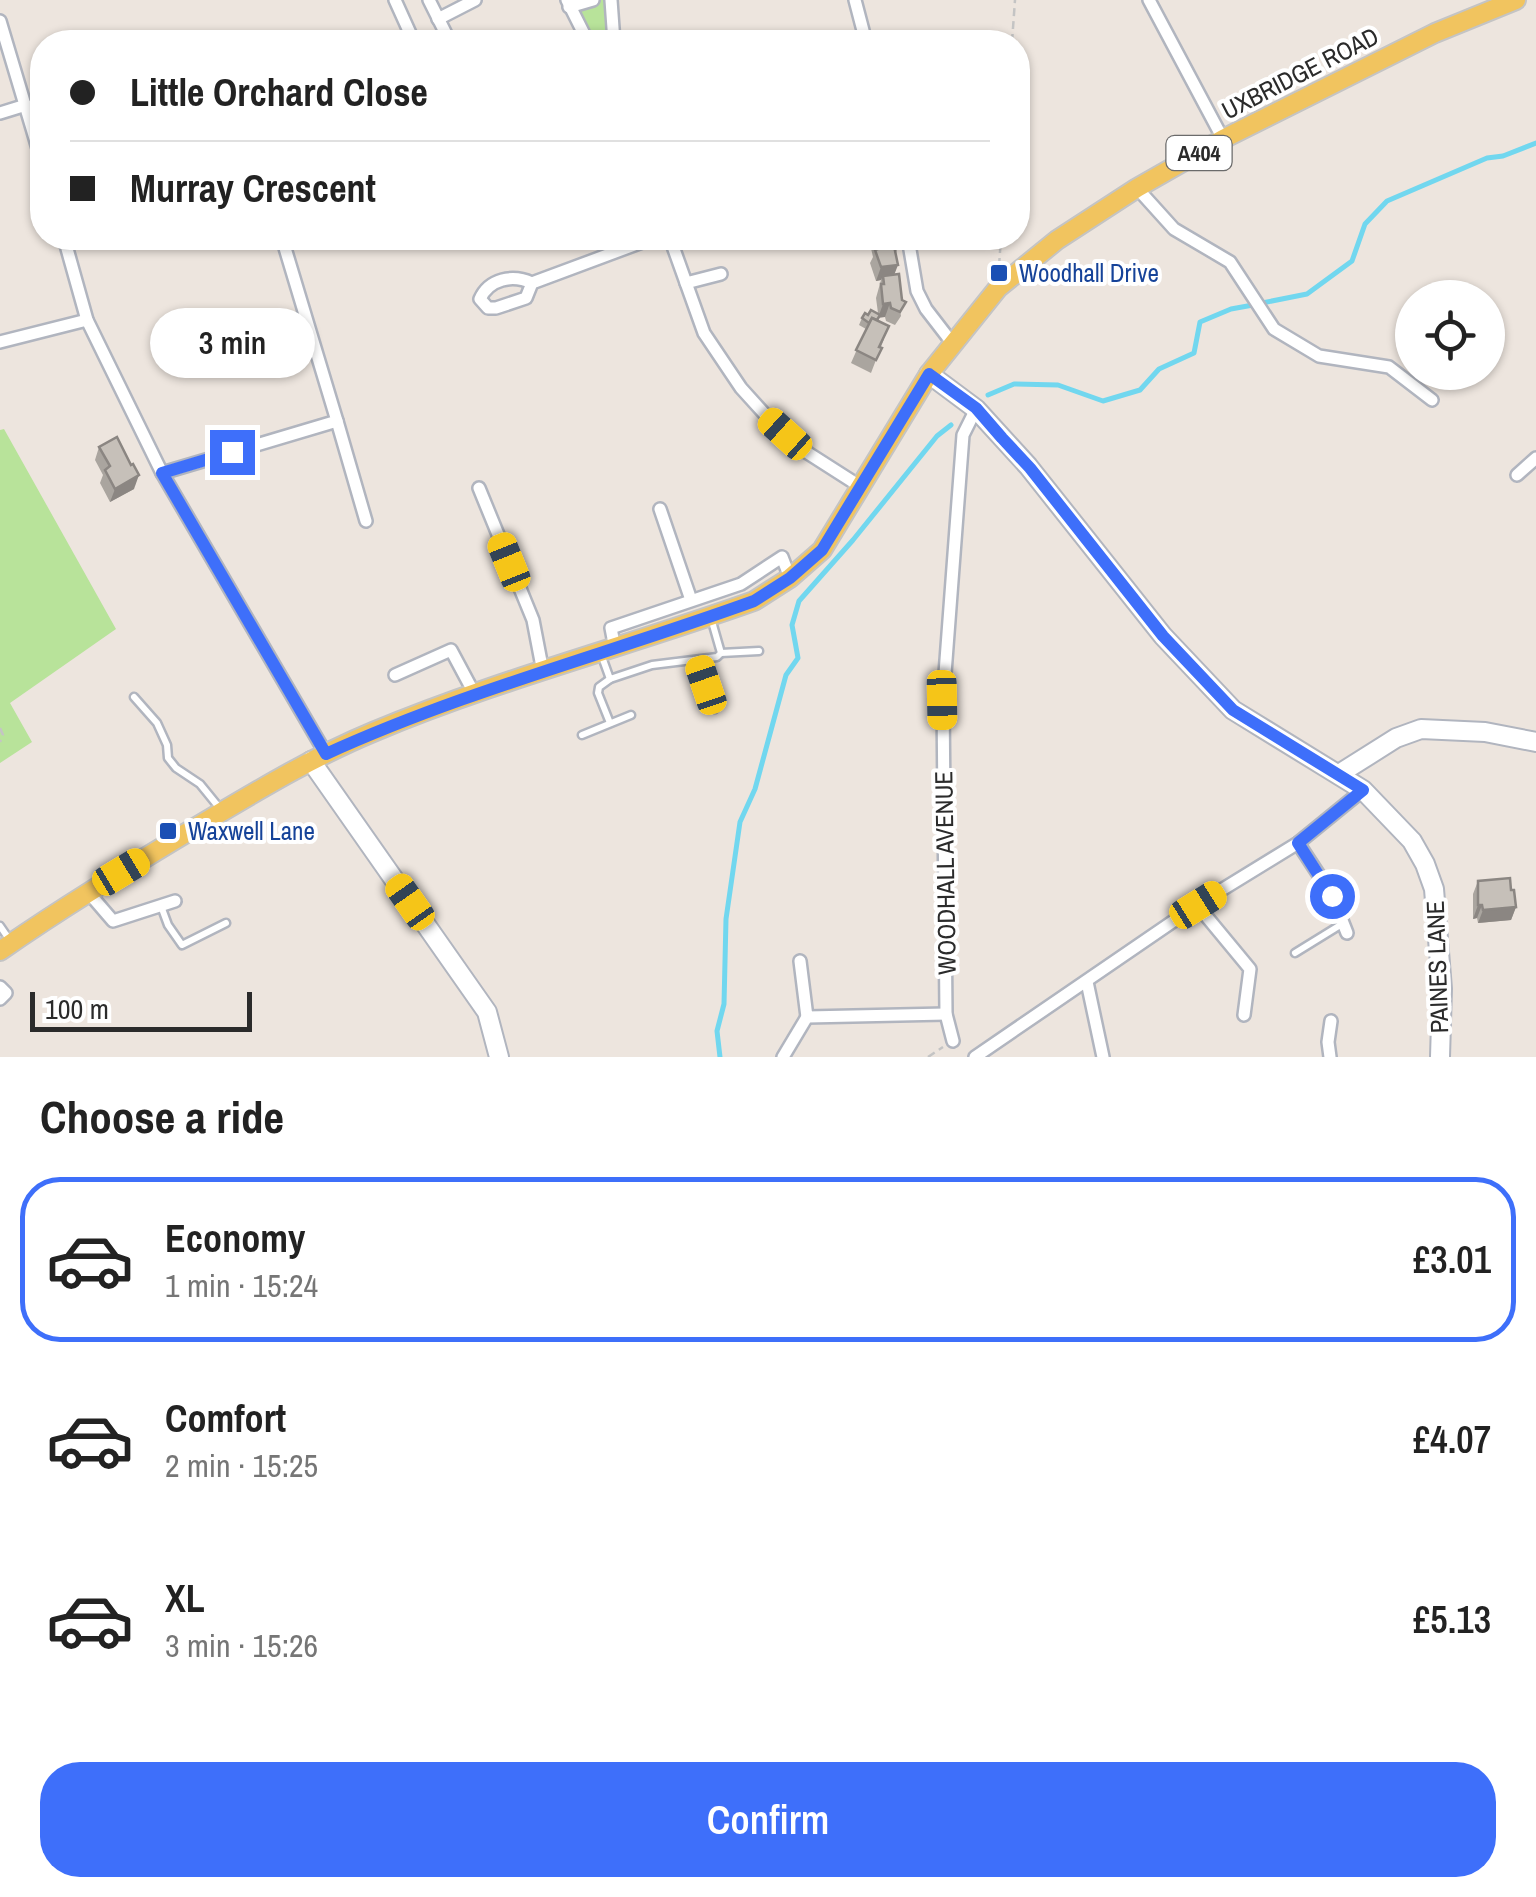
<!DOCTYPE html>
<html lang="en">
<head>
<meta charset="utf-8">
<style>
	:root { --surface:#fff; --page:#f2f2f2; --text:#222; --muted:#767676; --line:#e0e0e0; --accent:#3e6ffa }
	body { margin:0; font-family:"Archivo Narrow",sans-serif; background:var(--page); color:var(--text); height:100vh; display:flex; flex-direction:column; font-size:38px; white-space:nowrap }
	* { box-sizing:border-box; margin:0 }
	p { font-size:32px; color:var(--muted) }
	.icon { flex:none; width:55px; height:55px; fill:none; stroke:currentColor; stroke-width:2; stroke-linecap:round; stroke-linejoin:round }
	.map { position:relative; height:1057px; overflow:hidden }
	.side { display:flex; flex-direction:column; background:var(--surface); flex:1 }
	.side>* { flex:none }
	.guide { position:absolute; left:30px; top:30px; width:1000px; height:220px; border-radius:40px; box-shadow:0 2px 8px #0004; display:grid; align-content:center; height:220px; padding:0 40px; background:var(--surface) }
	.tools { position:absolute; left:1395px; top:280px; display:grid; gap:20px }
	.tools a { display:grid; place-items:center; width:110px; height:110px; border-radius:50%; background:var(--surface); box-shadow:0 2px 8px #0004; font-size:50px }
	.scale { position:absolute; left:30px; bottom:25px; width:222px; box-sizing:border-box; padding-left:10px; border:5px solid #2b2b2b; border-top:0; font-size:28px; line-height:35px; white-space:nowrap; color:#2b2b2b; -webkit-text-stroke:8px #fff; paint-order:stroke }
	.end { position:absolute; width:45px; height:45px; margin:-22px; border:12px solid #3e6ffa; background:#fff; box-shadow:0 0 0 5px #fff }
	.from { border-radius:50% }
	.bubble { position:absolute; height:70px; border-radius:35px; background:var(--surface); box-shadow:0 2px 8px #0004; font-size:32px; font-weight:600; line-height:70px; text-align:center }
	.car { position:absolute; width:30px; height:60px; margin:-30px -15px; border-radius:12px; box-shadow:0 0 8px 2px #0007; background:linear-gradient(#f5c518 24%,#345 0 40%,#f5c518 0 76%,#345 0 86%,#f5c518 0) }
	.guide b { display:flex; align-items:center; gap:35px; height:95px; font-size:38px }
	.guide b+b { border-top:2px solid var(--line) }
	.guide i { width:25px; height:25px; background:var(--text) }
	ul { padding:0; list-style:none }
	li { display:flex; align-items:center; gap:30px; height:165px; margin:0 20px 15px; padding:0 20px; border:5px solid transparent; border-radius:40px }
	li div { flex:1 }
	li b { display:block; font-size:38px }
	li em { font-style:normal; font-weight:600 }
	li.active { border-color:var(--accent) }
	li>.icon { width:90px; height:90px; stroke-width:1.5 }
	h2 { padding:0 40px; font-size:45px; line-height:120px }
	.cta { display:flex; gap:20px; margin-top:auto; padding:20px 40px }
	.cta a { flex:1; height:115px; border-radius:40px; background:var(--accent); color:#fff; font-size:40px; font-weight:600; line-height:115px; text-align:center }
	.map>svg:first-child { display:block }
	.green { fill:#b8e39a }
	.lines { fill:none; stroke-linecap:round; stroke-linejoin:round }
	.stream { stroke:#71d7ef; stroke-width:5 }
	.lane-casing { stroke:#b1b5bf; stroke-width:11 }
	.street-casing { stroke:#b1b5bf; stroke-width:16 }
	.secondary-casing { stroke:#b1b5bf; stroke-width:22 }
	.primary-casing { stroke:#c4c4c4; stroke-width:22 }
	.path { stroke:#c4c4c4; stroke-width:2.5; stroke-dasharray:8 5; stroke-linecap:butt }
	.lane { stroke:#fff; stroke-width:6 }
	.street { stroke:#fff; stroke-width:11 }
	.secondary { stroke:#fff; stroke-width:18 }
	.primary { stroke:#f1c45f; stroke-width:18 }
	.wall { fill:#aaa59f }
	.shaded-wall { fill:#8b8682 }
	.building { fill:#c6c0b9; stroke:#8b8682; stroke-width:2.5 }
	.route { stroke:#3e6ffa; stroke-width:12 }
	.transit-dot { fill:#1a4fb4; stroke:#fff; stroke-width:4 }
	.labels { text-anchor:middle; stroke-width:8; stroke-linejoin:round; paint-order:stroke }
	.shield { fill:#fff; stroke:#6b6b6b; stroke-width:2.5 }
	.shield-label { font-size:22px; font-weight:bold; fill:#2b2b2b }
	.street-label { font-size:25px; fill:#2b2b2b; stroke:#fff }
	.transit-label { font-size:25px; fill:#164399; stroke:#fff; text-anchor:start }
</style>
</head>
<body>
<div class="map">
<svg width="1536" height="1057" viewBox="0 0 1536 1057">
	<rect width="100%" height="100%" fill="#ede5de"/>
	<!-- green -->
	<g class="green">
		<path d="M567 0H611L614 42H588Z"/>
		<path d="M4 429 116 629 10 703 32 742 0 763V430Z"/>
	</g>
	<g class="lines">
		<!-- stream -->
		<g class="stream">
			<path d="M1262 303 1307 294 1352 261 1365 224 1387 201 1487 158 1503 156 1536 143"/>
			<path d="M988 395 1014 384 1058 385 1103 401 1140 390 1159 369 1194 353 1200 322 1231 309 1253 305"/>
			<path d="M720 1057 717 1031 724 1004 726 919 740 822 755 789 786 675 798 658 792 625 799 601 853 540 937 436 951 425"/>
		</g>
		<defs>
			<g id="lane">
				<path d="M721 653 759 651"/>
				<path d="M601 654 610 679 652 665 717 657 721 653 711 618"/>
				<path d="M698 661 715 709"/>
				<path d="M134 697 157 723 167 745 168 758 176 768 200 784 222 811"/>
				<path d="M610 723 598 693 599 687 610 679"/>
				<path d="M582 735 631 715"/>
				<path d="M161 906 168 925 182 945 226 923"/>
				<path d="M0 926 11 942"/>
				<path d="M1295 953 1342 924"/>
			</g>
			<g id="street">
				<path d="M395 0 414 42"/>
				<path d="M429 0 450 42"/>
				<path d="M567 0 588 42"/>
				<path d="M611 0 614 42"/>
				<path d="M855 0 866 42"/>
				<path d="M1149 0 1223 139"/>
				<path d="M569 7 593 0"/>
				<path d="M438 19 475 0"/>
				<path d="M0 21 42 162"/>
				<path d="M0 113 26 105"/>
				<path d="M1137 188 1174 229 1230 262 1274 329 1319 356 1389 367 1432 400"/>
				<path d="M64 238 87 320 162 473 326 754"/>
				<path d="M670 238 704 333 741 388 770 420 800 448 861 487"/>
				<path d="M908 238 917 291 926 309 953 344"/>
				<path d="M532 283 526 298 496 308H488L480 299C489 279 512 274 532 283L653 238"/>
				<path d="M686 283 721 274"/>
				<path d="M0 342 87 320"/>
				<path d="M337 421 366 521"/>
				<path d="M162 473 337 421 282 238"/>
				<path d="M1517 475 1536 458"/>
				<path d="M479 488 533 620 543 672"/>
				<path d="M660 509 691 600"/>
				<path d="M615 649 611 628 741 584 782 557 790 578"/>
				<path d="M395 675 451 650 474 693"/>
				<path d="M1298 843 1332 895 1347 933"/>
				<path d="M88 892 113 921 175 901"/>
				<path d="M1197 905 1250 969 1244 1015"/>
				<path d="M800 961 807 1017 946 1014"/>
				<path d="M1087 982 1103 1057"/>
				<path d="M0 987 6 993 0 999"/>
				<path d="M953 1041 946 1014 943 700 963 435 976 409"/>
				<path d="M783 1057 807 1017"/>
				<path d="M975 1057 1197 905 1298 843 1363 790"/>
				<path d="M1330 1057 1328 1042 1331 1021"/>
			</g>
			<g id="secondary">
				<path d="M929 374 976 409 1028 466 1163 636 1233 710 1363 790 1412 841 1425 864 1434 889 1442 989 1440 1057"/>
				<path d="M311 761 487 1012 499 1057"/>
				<path d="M1339 774 1396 738 1421 729 1485 732 1536 742"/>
			</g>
			<path id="primary" d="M0 951C60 909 123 871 186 833 247 797 308 759 373 732 497 680 628 646 754 601L790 578 822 550 929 374 998 288 1057 240 1137 188 1223 139 1435 33 1516 0"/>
		</defs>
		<!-- lane casing -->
		<use href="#lane" class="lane-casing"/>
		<!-- street casing -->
		<use href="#street" class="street-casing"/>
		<!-- secondary casing -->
		<use href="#secondary" class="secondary-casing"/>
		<!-- primary casing -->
		<use href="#primary" class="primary-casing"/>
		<!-- path -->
		<g class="path">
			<path d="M1012 42 1015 0"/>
			<path d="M999 266 1001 238"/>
			<path d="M0 728 3 735 0 742"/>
			<path d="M928 1057 943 1047"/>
		</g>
		<!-- lane -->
		<use href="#lane" class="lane"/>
		<!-- street -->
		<use href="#street" class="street"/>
		<!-- secondary -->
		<use href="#secondary" class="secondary"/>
		<!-- primary -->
		<use href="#primary" class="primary"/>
	</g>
	<!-- wall -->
	<g class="wall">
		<path d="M873 238H897L898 246 896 253 894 274 901 316 895 325 886 321 885 317H880L878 321 884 339 871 373 851 363 866 329 859 325 862 318 868 315 878 313 876 298 881 280 876 281 870 263 873 257 870 244Z"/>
		<path d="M99 447 134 489 110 502 100 483 103 475 95 460Z"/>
		<path d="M1478 881 1511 890 1516 907 1511 920 1478 923 1477 918 1473 919V894Z"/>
	</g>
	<!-- shaded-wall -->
	<g class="shaded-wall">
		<path d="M898 265 893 278 883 276 881 280 876 281 881 267Z"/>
		<path d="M890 303 885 317 878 318 883 304Z"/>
		<path d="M139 475 134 489 110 502 115 489Z"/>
		<path d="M1478 905H1482L1477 918 1473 919Z"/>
		<path d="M1516 907 1511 920 1478 923 1483 910Z"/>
	</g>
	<!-- building -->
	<g class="building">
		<path d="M876 238H897L898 246H894L898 265 881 267 875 250 878 249Z"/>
		<path d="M899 274 902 300 906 302 900 312 891 308 890 303 883 304 881 284H884L883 276Z"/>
		<path d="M871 310 880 315 877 320 872 318 869 323 862 318 865 313 868 315Z"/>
		<path d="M872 318 889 326 879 347 882 348 876 360 856 350Z"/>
		<path d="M117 437 131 465 133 464 139 475 115 489 105 470 110 466 99 447Z"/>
		<path d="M1510 878 1511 890H1514L1516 907 1483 910 1482 905H1478V881Z"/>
	</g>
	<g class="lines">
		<!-- route -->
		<path class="route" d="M232 452 162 473 326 754C464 691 611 653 754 601L790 578 822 550 929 374 976 408 1002 438 1030 468 1163 636 1233 710 1363 790 1298 843 1332 896"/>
	</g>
	<!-- markers -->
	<g class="transit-dot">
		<rect x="989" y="263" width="20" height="20" rx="5"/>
		<rect x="158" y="821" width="20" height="20" rx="5"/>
	</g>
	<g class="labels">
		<!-- shield labels -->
		<rect class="shield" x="1166.5" y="136" width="65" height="34" rx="8"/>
		<g class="shield-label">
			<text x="1199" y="161">A404</text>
		</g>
		<!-- street labels -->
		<g class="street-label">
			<text transform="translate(1300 73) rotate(-27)" y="9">UXBRIDGE ROAD</text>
			<text transform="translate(945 873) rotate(-91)" y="9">WOODHALL AVENUE</text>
			<text transform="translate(1437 967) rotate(-92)" y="9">PAINES LANE</text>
		</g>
		<!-- transit labels -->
		<g class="transit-label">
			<text x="1019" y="282">Woodhall Drive</text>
			<text x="188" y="840">Waxwell Lane</text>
		</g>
	</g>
</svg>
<div class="tools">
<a><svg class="icon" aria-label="locate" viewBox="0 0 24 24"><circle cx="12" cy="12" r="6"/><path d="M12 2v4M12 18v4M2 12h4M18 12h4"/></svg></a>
</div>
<div class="scale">100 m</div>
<i class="end from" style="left:1332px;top:896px"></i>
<i class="end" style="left:232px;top:452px"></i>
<div class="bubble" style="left:150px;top:308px;width:165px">3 min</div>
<i class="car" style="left:785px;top:434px;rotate:312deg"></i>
<i class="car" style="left:509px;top:562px;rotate:338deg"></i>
<i class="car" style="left:706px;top:685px;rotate:341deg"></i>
<i class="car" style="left:942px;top:700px;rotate:179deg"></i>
<i class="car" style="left:121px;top:872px;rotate:59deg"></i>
<i class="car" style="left:410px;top:902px;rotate:325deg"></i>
<i class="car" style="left:1198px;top:905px;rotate:58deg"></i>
<div class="guide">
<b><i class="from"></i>Little Orchard Close</b>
<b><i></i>Murray Crescent</b>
</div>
</div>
<section class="side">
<h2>Choose a ride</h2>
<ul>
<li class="active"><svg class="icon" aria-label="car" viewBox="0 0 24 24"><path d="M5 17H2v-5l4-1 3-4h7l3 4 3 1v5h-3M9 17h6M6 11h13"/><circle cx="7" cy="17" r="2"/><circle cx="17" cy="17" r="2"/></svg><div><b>Economy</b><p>1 min · 15:24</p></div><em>£3.01</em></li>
<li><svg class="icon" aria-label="car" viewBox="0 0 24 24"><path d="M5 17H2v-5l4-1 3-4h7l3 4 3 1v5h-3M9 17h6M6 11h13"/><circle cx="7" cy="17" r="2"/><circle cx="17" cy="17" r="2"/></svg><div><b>Comfort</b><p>2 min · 15:25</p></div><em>£4.07</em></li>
<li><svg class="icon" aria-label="car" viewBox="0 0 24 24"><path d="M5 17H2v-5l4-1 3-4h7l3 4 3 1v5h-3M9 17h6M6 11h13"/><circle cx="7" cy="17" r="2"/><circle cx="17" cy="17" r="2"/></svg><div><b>XL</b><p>3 min · 15:26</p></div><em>£5.13</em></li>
</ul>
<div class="cta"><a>Confirm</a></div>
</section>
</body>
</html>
